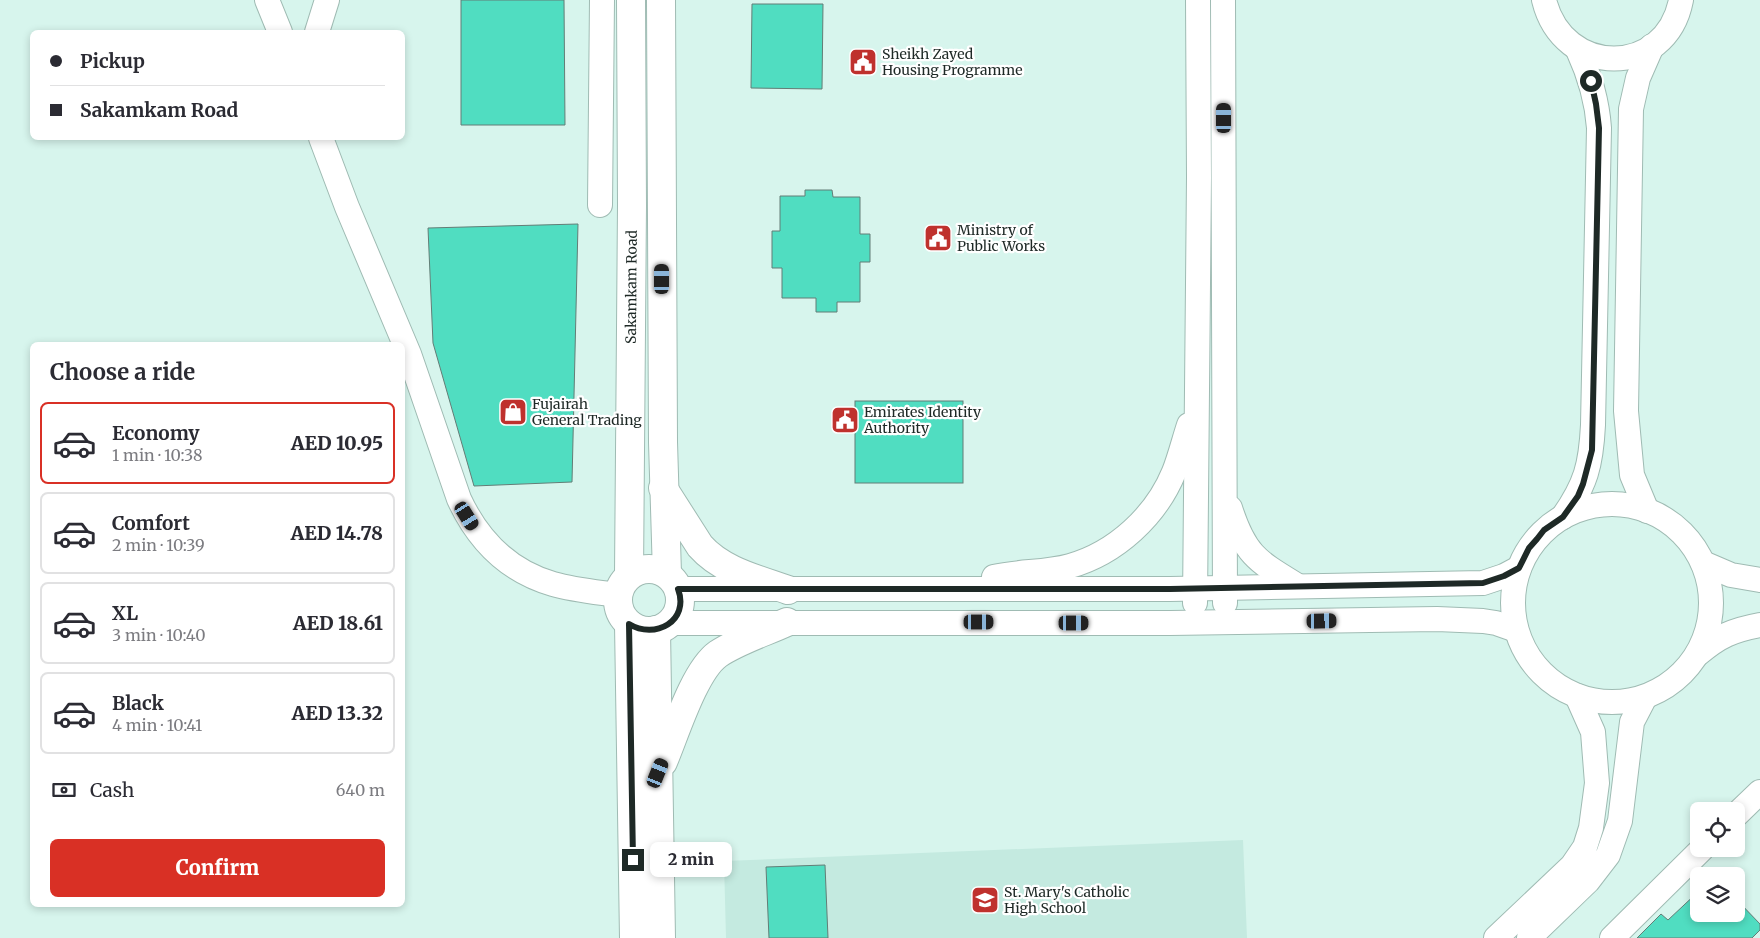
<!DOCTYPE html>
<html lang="en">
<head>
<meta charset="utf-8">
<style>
	:root { --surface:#fff; --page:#f2f2f3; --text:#2b2b33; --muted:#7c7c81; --line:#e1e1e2; --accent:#d93025 }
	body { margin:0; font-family:Merriweather,serif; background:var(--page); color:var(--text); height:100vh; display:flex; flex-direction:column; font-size:19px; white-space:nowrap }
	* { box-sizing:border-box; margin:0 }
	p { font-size:16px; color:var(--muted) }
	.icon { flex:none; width:28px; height:28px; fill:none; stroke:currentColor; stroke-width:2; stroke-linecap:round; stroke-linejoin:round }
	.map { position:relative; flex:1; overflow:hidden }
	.drawer { position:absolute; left:30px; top:342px; width:375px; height:565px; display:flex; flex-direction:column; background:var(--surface); border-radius:8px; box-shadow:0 2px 8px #0003 }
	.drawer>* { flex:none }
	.hud { position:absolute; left:30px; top:30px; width:375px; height:110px; border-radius:8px; box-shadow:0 2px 8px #0003; display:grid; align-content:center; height:110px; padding:0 20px; background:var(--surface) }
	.controls { position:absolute; left:1690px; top:802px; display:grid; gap:10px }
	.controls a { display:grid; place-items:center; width:55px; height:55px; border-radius:8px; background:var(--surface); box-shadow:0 2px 8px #0003; font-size:25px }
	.end { position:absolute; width:22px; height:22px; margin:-11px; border:6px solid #1e2926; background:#fff; box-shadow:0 0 0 2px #fff }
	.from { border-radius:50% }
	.bubble { position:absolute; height:35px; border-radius:8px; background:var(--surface); box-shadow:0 2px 8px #0003; font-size:16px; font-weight:800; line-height:35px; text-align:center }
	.car { position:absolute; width:15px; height:30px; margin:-15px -8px; border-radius:6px; box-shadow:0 0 4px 1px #0007; background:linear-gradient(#222 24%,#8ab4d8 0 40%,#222 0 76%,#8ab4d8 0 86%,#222 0) }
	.hud b { display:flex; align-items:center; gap:18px; height:48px; font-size:19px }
	.hud b+b { border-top:1px solid var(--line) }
	.hud i { width:12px; height:12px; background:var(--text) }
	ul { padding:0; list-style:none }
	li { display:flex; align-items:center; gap:15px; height:82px; margin:0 10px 8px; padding:0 10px; border:2px solid var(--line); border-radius:8px }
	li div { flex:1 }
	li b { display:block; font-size:19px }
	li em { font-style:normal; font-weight:800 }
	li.active { border-color:var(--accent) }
	li>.icon { width:45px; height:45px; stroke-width:1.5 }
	h2 { padding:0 20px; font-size:22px; line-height:60px }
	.pay { display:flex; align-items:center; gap:12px; height:55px; padding:0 20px; font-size:19px }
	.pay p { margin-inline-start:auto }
	.cta { display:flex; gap:10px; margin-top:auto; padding:10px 20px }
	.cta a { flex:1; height:58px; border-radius:8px; background:var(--accent); color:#fff; font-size:20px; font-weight:800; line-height:58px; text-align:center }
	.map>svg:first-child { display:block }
	.built { fill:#c4eae0 }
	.building { fill:#50ddc1; stroke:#637d76 }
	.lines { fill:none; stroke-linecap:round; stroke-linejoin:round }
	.minor-casing { stroke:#9fbbb3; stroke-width:26 }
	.major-casing { stroke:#9fbbb3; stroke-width:30 }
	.minor { stroke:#fff; stroke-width:24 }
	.major { stroke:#fff; stroke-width:28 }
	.route { stroke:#1e2926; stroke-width:6 }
	.labels { text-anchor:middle; stroke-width:4.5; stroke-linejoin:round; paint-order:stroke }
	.poi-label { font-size:14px; fill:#1e2926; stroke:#fff; text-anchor:start }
	.street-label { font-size:14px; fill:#1e2926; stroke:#fff }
</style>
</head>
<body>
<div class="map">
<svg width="1760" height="938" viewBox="0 0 1760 938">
	<rect width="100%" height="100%" fill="#d7f5ed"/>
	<!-- built -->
	<path class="built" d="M1243 840 1247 938H726L724 861Z"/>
	<!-- building -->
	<g class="building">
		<path d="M461 0H564L565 125H461Z"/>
		<path d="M752 4H823L822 89 751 88Z"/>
		<path d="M805 190H832L833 197H860V234H870V262H860V302H837V312H816V298H782V268H772V231H780V196H805Z"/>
		<path d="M578 224 572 482 474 486 433 343 428 228Z"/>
		<rect x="855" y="401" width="108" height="82"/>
		<path d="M825 865 828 938H769L766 867Z"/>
		<path d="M1699 891V914H1736V899L1760 924V930L1752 938H1637L1661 914 1668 920Z"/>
	</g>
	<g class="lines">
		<defs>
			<g id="minor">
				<path d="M267 0 280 32"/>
				<path d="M1223 0 1225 603"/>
				<path d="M1544 0C1563 78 1666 78 1681 0"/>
				<path d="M317 32 327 0"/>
				<path d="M321 138 347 207 409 354 459 499C478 540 508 571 553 584 574 590 596 592 617 595"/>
				<path d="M600 205 602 0"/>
				<circle cx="1612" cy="603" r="99"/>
				<path d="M1230 508C1245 555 1257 561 1298 586"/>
				<path d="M1647 511 1632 475 1626 411 1631 109 1638 78 1652 46"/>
				<path d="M1563 517C1586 484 1591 465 1593 425L1599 128C1597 100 1590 76 1578 50"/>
				<path d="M1703 563 1731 575 1760 580"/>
				<path d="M994 577C1019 571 1045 573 1070 566 1116 553 1156 516 1174 472 1180 457 1184 440 1189 425"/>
				<path d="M678 589H1170L1483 583 1504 576 1519 568"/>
				<path d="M1195 603 1199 177 1198 0"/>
				<path d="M670 623H1170L1437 619 1483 621 1496 623 1516 630"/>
				<path d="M1698 654C1719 636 1733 630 1760 625"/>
				<path d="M1736 815 1760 792"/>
				<path d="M1496 938 1572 866 1585 847 1591 828 1597 783 1593 732 1577 696"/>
				<path d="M1529 938 1588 881 1608 855 1620 821 1632 722 1645 697"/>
				<path d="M1612 938 1702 849"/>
			</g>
			<g id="major">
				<path d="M661 0 663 442 667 574"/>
				<path d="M663 488 700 546C722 571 757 579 788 590"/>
				<circle cx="649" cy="600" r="31"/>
				<path id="s1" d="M629 575 632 205 631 0"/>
				<path d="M629 624 634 938"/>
				<path d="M656 630 661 938"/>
				<path d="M663 762C675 734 694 671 718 654 737 641 765 632 787 622"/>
			</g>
		</defs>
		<!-- minor casing -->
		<use href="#minor" class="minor-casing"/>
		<!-- major casing -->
		<use href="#major" class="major-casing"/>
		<!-- minor -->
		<use href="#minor" class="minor"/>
		<!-- major -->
		<use href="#major" class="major"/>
	</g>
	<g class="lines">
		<!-- route -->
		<path class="route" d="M633 860 629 624C655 640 690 621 678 589H1170L1483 583 1504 576 1519 568 1529 548 1537 539 1544 530 1563 517 1578 496 1583 484 1592 450 1599 128 1596 104 1591 81"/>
	</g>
	<!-- icons -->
	<defs>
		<symbol id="civic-square" viewBox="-11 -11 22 22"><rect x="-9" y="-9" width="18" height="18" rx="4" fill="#bf312d" stroke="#fff"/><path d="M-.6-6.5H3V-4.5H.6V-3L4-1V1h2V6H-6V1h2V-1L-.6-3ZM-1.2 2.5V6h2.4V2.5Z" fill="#fff"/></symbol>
		<symbol id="shop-square" viewBox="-11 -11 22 22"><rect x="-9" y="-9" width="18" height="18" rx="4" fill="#bf312d" stroke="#fff"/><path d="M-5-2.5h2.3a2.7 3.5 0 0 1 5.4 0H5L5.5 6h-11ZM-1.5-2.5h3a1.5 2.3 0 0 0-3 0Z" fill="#fff"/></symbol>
		<symbol id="school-square" viewBox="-11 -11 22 22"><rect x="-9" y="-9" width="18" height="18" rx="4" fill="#bf312d" stroke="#fff"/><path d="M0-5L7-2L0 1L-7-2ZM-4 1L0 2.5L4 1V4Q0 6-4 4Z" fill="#fff"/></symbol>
	</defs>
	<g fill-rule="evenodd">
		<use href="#civic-square" x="847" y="46" width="32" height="32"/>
		<use href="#civic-square" x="922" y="222" width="32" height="32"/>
		<use href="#shop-square" x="497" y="396" width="32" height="32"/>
		<use href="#civic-square" x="829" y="404" width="32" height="32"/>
		<use href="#school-square" x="969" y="884" width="32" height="32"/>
	</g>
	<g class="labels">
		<!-- poi labels -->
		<g class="poi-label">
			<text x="882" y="59">Sheikh Zayed<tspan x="882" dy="16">Housing Programme</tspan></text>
			<text x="957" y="235">Ministry of<tspan x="957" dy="16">Public Works</tspan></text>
			<text x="532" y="409">Fujairah<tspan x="532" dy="16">General Trading</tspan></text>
			<text x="864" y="417">Emirates Identity<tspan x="864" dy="16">Authority</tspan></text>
			<text x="1004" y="897">St. Mary's Catholic<tspan x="1004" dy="16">High School</tspan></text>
		</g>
		<!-- street labels -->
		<g class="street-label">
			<text dy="5" stroke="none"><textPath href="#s1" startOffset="288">Sakamkam Road</textPath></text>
		</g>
	</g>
</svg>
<div class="controls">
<a><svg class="icon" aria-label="locate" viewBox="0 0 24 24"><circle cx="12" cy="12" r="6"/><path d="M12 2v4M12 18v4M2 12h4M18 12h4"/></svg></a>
<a><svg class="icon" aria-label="layers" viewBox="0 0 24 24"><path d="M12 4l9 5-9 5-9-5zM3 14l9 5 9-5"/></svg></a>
</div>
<i class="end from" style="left:1591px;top:81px"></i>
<i class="end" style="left:633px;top:860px"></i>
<div class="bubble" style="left:650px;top:842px;width:82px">2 min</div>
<i class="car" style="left:1224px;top:118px;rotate:0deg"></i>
<i class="car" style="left:662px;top:279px;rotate:0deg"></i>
<i class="car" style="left:467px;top:516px;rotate:148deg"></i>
<i class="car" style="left:1322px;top:621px;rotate:89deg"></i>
<i class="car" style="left:979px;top:622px;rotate:90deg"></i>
<i class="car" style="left:1074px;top:623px;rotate:90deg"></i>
<i class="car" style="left:658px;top:773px;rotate:22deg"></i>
<div class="hud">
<b><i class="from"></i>Pickup</b>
<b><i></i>Sakamkam Road</b>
</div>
<section class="drawer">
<h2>Choose a ride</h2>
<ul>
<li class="active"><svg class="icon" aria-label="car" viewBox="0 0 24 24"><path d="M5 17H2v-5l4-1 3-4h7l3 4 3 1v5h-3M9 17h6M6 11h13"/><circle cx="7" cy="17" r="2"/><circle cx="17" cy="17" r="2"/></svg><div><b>Economy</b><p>1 min · 10:38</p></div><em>AED 10.95</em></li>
<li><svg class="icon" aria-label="car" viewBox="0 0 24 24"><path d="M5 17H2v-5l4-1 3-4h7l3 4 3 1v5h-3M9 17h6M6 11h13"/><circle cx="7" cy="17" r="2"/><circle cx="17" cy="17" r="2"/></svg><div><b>Comfort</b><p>2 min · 10:39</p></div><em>AED 14.78</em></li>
<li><svg class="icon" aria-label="car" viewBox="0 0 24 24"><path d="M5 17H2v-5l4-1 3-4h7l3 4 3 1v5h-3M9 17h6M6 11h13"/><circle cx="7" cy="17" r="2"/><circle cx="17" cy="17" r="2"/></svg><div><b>XL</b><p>3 min · 10:40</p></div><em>AED 18.61</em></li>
<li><svg class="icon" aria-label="car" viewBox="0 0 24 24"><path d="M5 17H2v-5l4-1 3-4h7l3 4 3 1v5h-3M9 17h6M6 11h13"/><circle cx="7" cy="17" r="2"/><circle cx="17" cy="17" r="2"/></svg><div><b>Black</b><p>4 min · 10:41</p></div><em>AED 13.32</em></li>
</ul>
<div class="pay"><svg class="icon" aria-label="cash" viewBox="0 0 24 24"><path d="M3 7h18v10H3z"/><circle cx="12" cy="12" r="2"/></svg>Cash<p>640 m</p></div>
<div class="cta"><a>Confirm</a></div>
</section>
</div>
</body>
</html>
